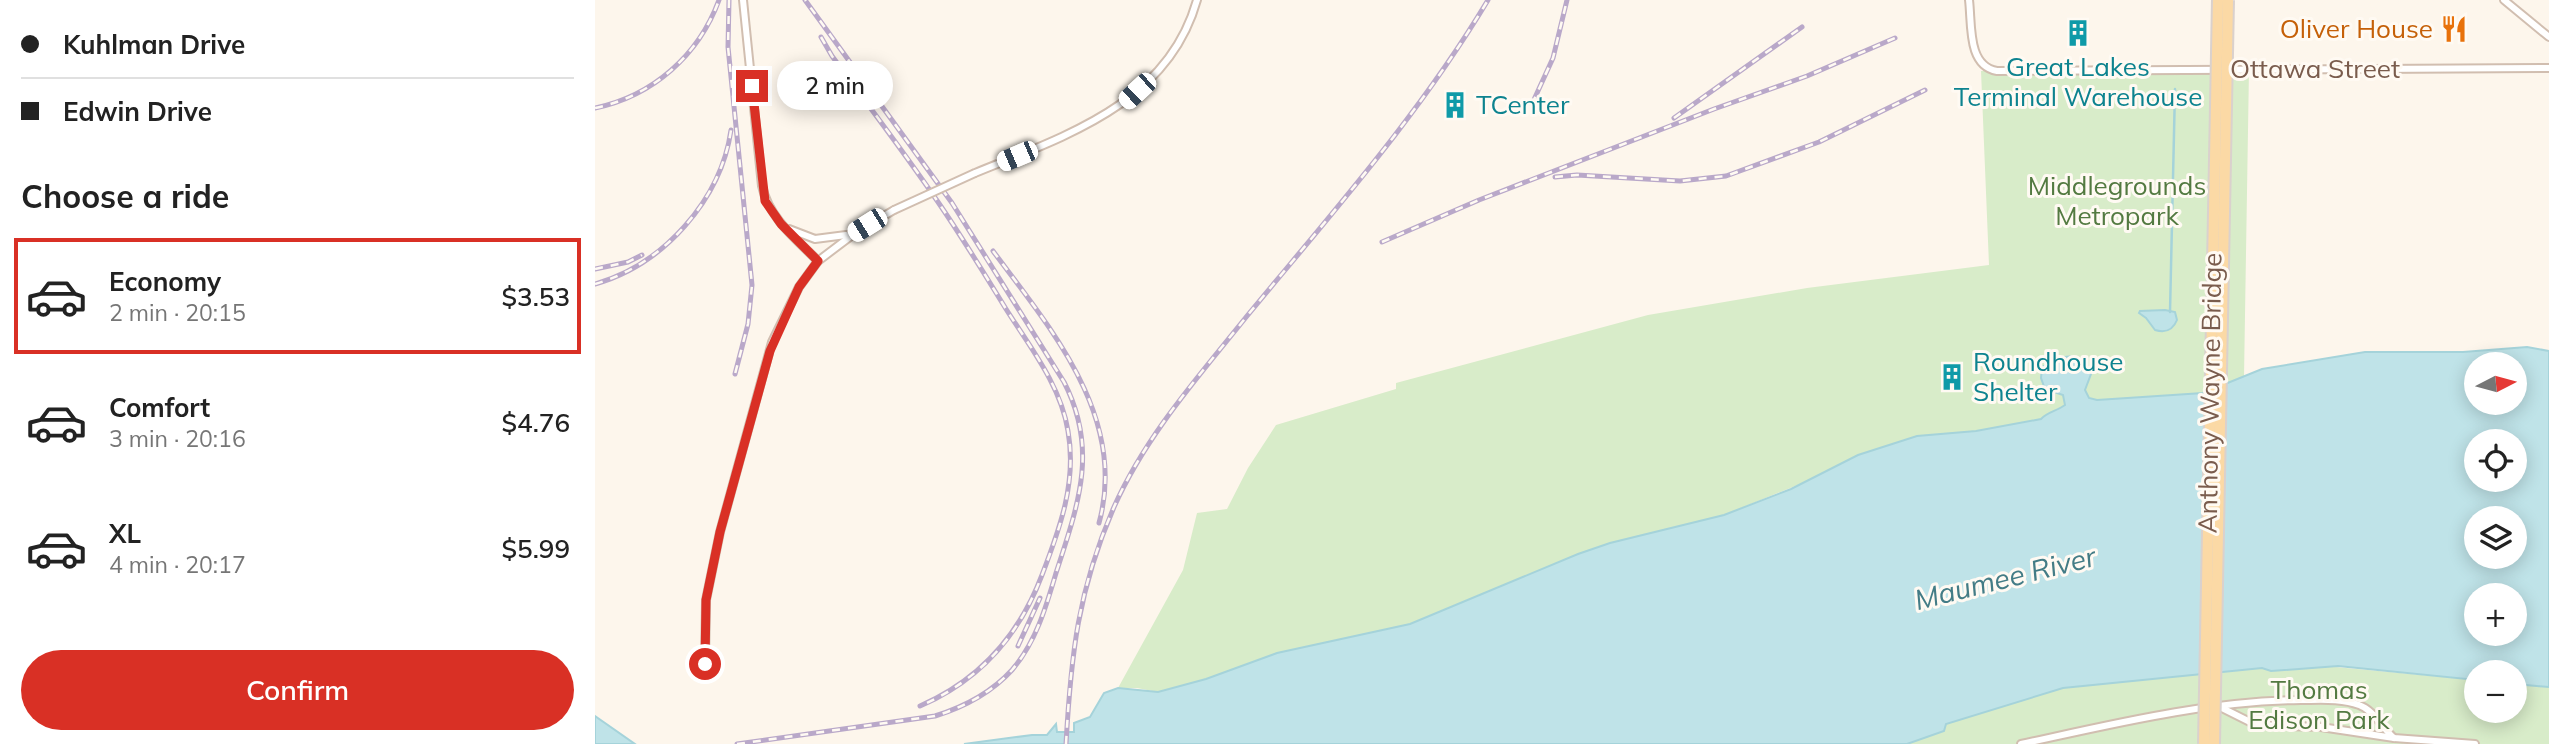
<!DOCTYPE html>
<html lang="en">
<head>
<meta charset="utf-8">
<style>
	:root { --surface:#fff; --page:#f2f2f2; --text:#222; --muted:#767676; --line:#e0e0e0; --accent:#d93025 }
	body { margin:0; font-family:Mulish,sans-serif; background:var(--page); color:var(--text); height:100vh; display:flex; flex-direction:column; font-size:26px; white-space:nowrap }
	* { box-sizing:border-box; margin:0 }
	p { font-size:23px; color:var(--muted) }
	.icon { flex:none; width:38px; height:38px; fill:none; stroke:currentColor; stroke-width:2; stroke-linecap:round; stroke-linejoin:round }
	.map { position:relative; flex:1; overflow:hidden }
	.details { display:flex; flex-direction:column; background:var(--surface); width:595px }
	.details>* { flex:none }
	.guide { display:grid; align-content:center; height:154px; padding:0 21px; background:var(--surface) }
	.needle { width:46px; rotate:84deg }
	.controls { position:absolute; left:1869px; top:352px; display:grid; gap:14px }
	.controls a { display:grid; place-items:center; width:63px; height:63px; border-radius:50%; background:var(--surface); box-shadow:0 4px 18px #0003; font-size:35px }
	.end { position:absolute; width:32px; height:32px; margin:-16px; border:9px solid #d93025; background:#fff; box-shadow:0 0 0 4px #fff }
	.from { border-radius:50% }
	.bubble { position:absolute; height:49px; border-radius:24px; background:var(--surface); box-shadow:0 4px 18px #0003; font-size:23px; font-weight:600; line-height:49px; text-align:center }
	.car { position:absolute; width:21px; height:42px; margin:-21px -10px; border-radius:9px; box-shadow:0 0 5px 2px #0007; background:linear-gradient(#fff 24%,#345 0 40%,#fff 0 76%,#345 0 86%,#fff 0) }
	.guide b { display:flex; align-items:center; gap:24px; height:66px; font-size:26px }
	.guide b+b { border-top:2px solid var(--line) }
	.guide i { width:18px; height:18px; background:var(--text) }
	ul { padding:0; list-style:none }
	li { display:flex; align-items:center; gap:21px; height:116px; margin:0 14px 10px; padding:0 7px; border:4px solid transparent; border-radius:0px }
	li div { flex:1 }
	li b { display:block; font-size:26px }
	li em { font-style:normal; font-weight:600 }
	li.current { border-color:var(--accent) }
	li>.icon { width:63px; height:63px; stroke-width:1.5 }
	h2 { padding:0 21px; font-size:32px; line-height:84px }
	.action { display:flex; gap:14px; margin-top:auto; padding:14px 21px }
	.action a { flex:1; height:80px; border-radius:42px; background:var(--accent); color:#fff; font-size:28px; font-weight:600; line-height:80px; text-align:center }
	main { display:flex; flex:1; min-height:0 }
	.map>svg:first-child { display:block }
	.green { fill:#d8ecc9 }
	.water { fill:#bfe3e8; stroke:#a5d3da; stroke-width:2; fill-rule:evenodd }
	.lines { fill:none; stroke-linecap:round; stroke-linejoin:round }
	.stream { stroke:#a5d3da; stroke-width:2.5 }
	.minor-casing { stroke:#d1beb0; stroke-width:10 }
	.minor { stroke:#fff; stroke-width:6 }
	.rail-casing { stroke:#b9a8c9; stroke-width:5 }
	.rail { stroke:#fffaf3; stroke-width:2.5; stroke-dasharray:8; stroke-linecap:butt }
	.minor-bridge-casing { stroke:#d1beb0; stroke-width:10; stroke-linecap:butt }
	.primary-bridge-casing { stroke:#dad1cd; stroke-width:14; stroke-linecap:butt }
	.minor-bridge { stroke:#fff; stroke-width:6 }
	.primary-bridge { stroke:#fbd9a5; stroke-width:10 }
	.route { stroke:#d93025; stroke-width:9 }
	.labels { text-anchor:middle; stroke-width:6; stroke-linejoin:round; paint-order:stroke }
	.food-label { font-size:26px; fill:#c56008; stroke:#fffaf3; text-anchor:end }
	.culture-label { font-size:26px; fill:#0d838f; stroke:#fffaf3; text-anchor:start }
	.street-label { font-size:26px; fill:#7a5c4d; stroke:#fffaf3 }
	.park-label { font-size:26px; fill:#537a41; stroke:#fffaf3 }
	.water-label { font-size:28px; font-style:italic; fill:#437c86; stroke:#fffaf3 }
</style>
</head>
<body>
<main>
<section class="details">
<div class="guide">
<b><i class="from"></i>Kuhlman Drive</b>
<b><i></i>Edwin Drive</b>
</div>
<h2>Choose a ride</h2>
<ul>
<li class="current"><svg class="icon" aria-label="car" viewBox="0 0 24 24"><path d="M5 17H2v-5l4-1 3-4h7l3 4 3 1v5h-3M9 17h6M6 11h13"/><circle cx="7" cy="17" r="2"/><circle cx="17" cy="17" r="2"/></svg><div><b>Economy</b><p>2 min · 20:15</p></div><em>$3.53</em></li>
<li><svg class="icon" aria-label="car" viewBox="0 0 24 24"><path d="M5 17H2v-5l4-1 3-4h7l3 4 3 1v5h-3M9 17h6M6 11h13"/><circle cx="7" cy="17" r="2"/><circle cx="17" cy="17" r="2"/></svg><div><b>Comfort</b><p>3 min · 20:16</p></div><em>$4.76</em></li>
<li><svg class="icon" aria-label="car" viewBox="0 0 24 24"><path d="M5 17H2v-5l4-1 3-4h7l3 4 3 1v5h-3M9 17h6M6 11h13"/><circle cx="7" cy="17" r="2"/><circle cx="17" cy="17" r="2"/></svg><div><b>XL</b><p>4 min · 20:17</p></div><em>$5.99</em></li>
</ul>
<div class="action"><a>Confirm</a></div>
</section>
<div class="map">
<svg width="1954" height="744" viewBox="0 0 1954 744">
	<rect width="100%" height="100%" fill="#fdf6ec"/>
	<!-- green -->
	<g class="green">
		<path d="M1654 69 1649 377 1608 394 1502 400 1494 398 1490 390 1496 374 1450 389 1468 395 1470 405C1463 410 1452 412 1447 419L1381 431 1322 436 1129 515 1015 543 983 554 815 624 563 692 542 688H523L588 570 602 513 632 509 653 468 681 425 801 389V383L1053 315 1212 288 1394 265 1386 71Z"/>
		<path d="M1729 666 1881 680V710H1920V684L1954 687V744H1312L1349 731 1351 724 1468 688 1667 668 1676 671Z"/>
	</g>
	<!-- water -->
	<g class="water">
		<path d="M1570 310 1580 312 1582 320C1578 330 1570 333 1560 330L1551 318 1544 313 1545 311Z"/>
		<path d="M1932 347 1954 351V687L1920 684V672H1881V680L1743 666 1676 671 1667 668 1468 688 1351 724 1349 731 1312 744H369L437 735H452L461 724 462 732H479V723L495 717 509 693 523 688 563 692 611 679 682 653 815 624 983 554 1015 543 1129 515 1196 489 1263 455 1322 436 1381 431 1446 419C1452 412 1462 411 1470 405L1468 395 1450 389 1446 378 1447 367C1468 356 1483 348 1496 374L1490 390 1494 398 1502 400 1608 393 1667 369 1770 352H1868ZM1881 364H1920V402H1881ZM1881 441H1920V480H1881ZM1881 518H1920V556H1881ZM1881 595H1920V634H1881Z"/>
		<path d="M0 716 40 744H0Z"/>
	</g>
	<g class="lines">
		<!-- stream -->
		<path class="stream" d="M1575 312 1580 89"/>
		<defs>
			<g id="minor">
				<path d="M148 0 167 186C174 218 200 238 223 261"/>
				<path d="M1374 0C1377 24 1372 66 1402 71L1954 68"/>
				<path d="M1909 0 1954 37"/>
				<path d="M380 173C470 136 573 104 602 0"/>
				<path d="M194 229 220 239 251 235"/>
				<path d="M110 665 111 600 125 532 177 342 204 287 223 261 260 233 299 210"/>
				<path d="M1627 708 1661 725 1726 727 1799 738 1880 744"/>
				<path d="M1426 744C1518 724 1611 701 1706 700 1723 700 1747 698 1764 705 1779 710 1787 728 1799 738"/>
			</g>
		</defs>
		<!-- minor casing -->
		<use href="#minor" class="minor-casing"/>
		<!-- minor -->
		<use href="#minor" class="minor"/>
		<defs>
			<g id="rail">
				<path d="M134 0 133 47 157 285 153 324 140 374"/>
				<path d="M226 37 237 56C273 105 309 152 343 202 367 237 389 273 411 309 435 347 466 386 473 431 482 482 465 528 447 575 424 636 385 680 325 706"/>
				<path d="M937 104 958 58 972 0"/>
				<path d="M0 108C58 96 104 55 124 0"/>
				<path d="M1079 118 1207 27"/>
				<path d="M960 177 982 175 1085 181 1131 176 1224 142 1330 90"/>
				<path d="M787 242 884 200 1119 109 1212 76 1300 38"/>
				<path d="M398 251C456 329 533 418 504 523"/>
				<path d="M0 269 33 262 47 255"/>
				<path d="M0 284C68 265 126 200 136 130"/>
				<path d="M423 646 445 598"/>
				<path d="M142 744 340 716C369 707 396 693 417 670 441 642 451 607 461 573 483 505 504 450 469 382L357 203 210 0"/>
				<path d="M471 744C476 654 483 590 519 507 551 435 604 376 652 316 736 214 825 114 893 0"/>
			</g>
		</defs>
		<!-- rail casing -->
		<use href="#rail" class="rail-casing"/>
		<!-- rail -->
		<use href="#rail" class="rail"/>
		<defs>
			<path id="minor-bridge" d="M299 210 380 173"/>
			<g id="primary-bridge">
				<path d="M1609 744 1623 0"/>
				<path d="M1619 744 1633 0"/>
			</g>
		</defs>
		<!-- minor-bridge casing -->
		<use href="#minor-bridge" class="minor-bridge-casing"/>
		<!-- primary-bridge casing -->
		<use href="#primary-bridge" class="primary-bridge-casing"/>
		<!-- minor-bridge -->
		<use href="#minor-bridge" class="minor-bridge"/>
		<!-- primary-bridge -->
		<use href="#primary-bridge" class="primary-bridge"/>
	</g>
	<g class="lines">
		<!-- route -->
		<path class="route" d="M110 664 111 600 125 532 175 351 204 287 223 261 186 224 170 201 157 86"/>
	</g>
	<!-- icons -->
	<defs>
		<symbol id="restaurant-bare" viewBox="-9 -9 18 18"><path d="M-5-6h1v4h1v-4h1v4h1v-4h1v5L-1.5 .5V6h-2V.5L-5-1ZM5-6V6H3V1.5H1.5Q1.5-4 5-6Z" fill="#e8710a" stroke="#fffaf3" stroke-width="2.5" paint-order="stroke"/></symbol>
		<symbol id="building-bare" viewBox="-9 -9 18 18"><path d="M-4-6H4V6H1V3H-1V6H-4ZM-2.5-4.3h1.7v1.8h-1.7ZM.8-4.3h1.7v1.8H.8ZM-2.5-1h1.7V.8h-1.7ZM.8-1h1.7V.8H.8Z" fill="#0f9aa8" stroke="#fffaf3" stroke-width="2.5" paint-order="stroke"/></symbol>
	</defs>
	<g fill-rule="evenodd">
		<use href="#restaurant-bare" x="1840" y="10" width="38" height="38"/>
		<use href="#building-bare" x="1464" y="14" width="38" height="38"/>
		<use href="#building-bare" x="841" y="86" width="38" height="38"/>
		<use href="#building-bare" x="1338" y="358" width="38" height="38"/>
	</g>
	<g class="labels">
		<!-- food labels -->
		<g class="food-label">
			<text x="1838" y="38">Oliver House</text>
		</g>
		<!-- culture labels -->
		<g class="culture-label">
			<text x="1483" y="76" text-anchor="middle">Great Lakes<tspan x="1483" dy="30">Terminal Warehouse</tspan></text>
			<text x="881" y="114">TCenter</text>
			<text x="1378" y="371">Roundhouse<tspan x="1378" dy="30">Shelter</tspan></text>
		</g>
		<!-- street labels -->
		<g class="street-label">
			<text x="1720" y="78">Ottawa Street</text>
			<text transform="translate(1615 393) rotate(-89)" y="9">Anthony Wayne Bridge</text>
		</g>
		<!-- park labels -->
		<g class="park-label">
			<text x="1522" y="195">Middlegrounds<tspan x="1522" dy="30">Metropark</tspan></text>
			<text x="1724" y="699">Thomas<tspan x="1724" dy="30">Edison Park</tspan></text>
		</g>
		<!-- water labels -->
		<g class="water-label">
			<text transform="translate(1410 578) rotate(-14)" y="10">Maumee River</text>
		</g>
	</g>
</svg>
<div class="controls">
<a><svg class="needle" viewBox="-14 -14 28 28"><path d="M0-13l5 13h-10z" fill="#e53935"/><path d="M0 13l5-13h-10z" fill="#767676"/></svg></a>
<a><svg class="icon" aria-label="locate" viewBox="0 0 24 24"><circle cx="12" cy="12" r="6"/><path d="M12 2v4M12 18v4M2 12h4M18 12h4"/></svg></a>
<a><svg class="icon" aria-label="layers" viewBox="0 0 24 24"><path d="M12 4l9 5-9 5-9-5zM3 14l9 5 9-5"/></svg></a>
<a>+</a>
<a>−</a>
</div>
<i class="end from" style="left:110px;top:664px"></i>
<i class="end" style="left:157px;top:86px"></i>
<div class="bubble" style="left:182px;top:61px;width:116px">2 min</div>
<i class="car" style="left:542px;top:91px;rotate:227deg"></i>
<i class="car" style="left:422px;top:156px;rotate:247deg"></i>
<i class="car" style="left:272px;top:225px;rotate:238deg"></i>
</div>
</main>
</body>
</html>
